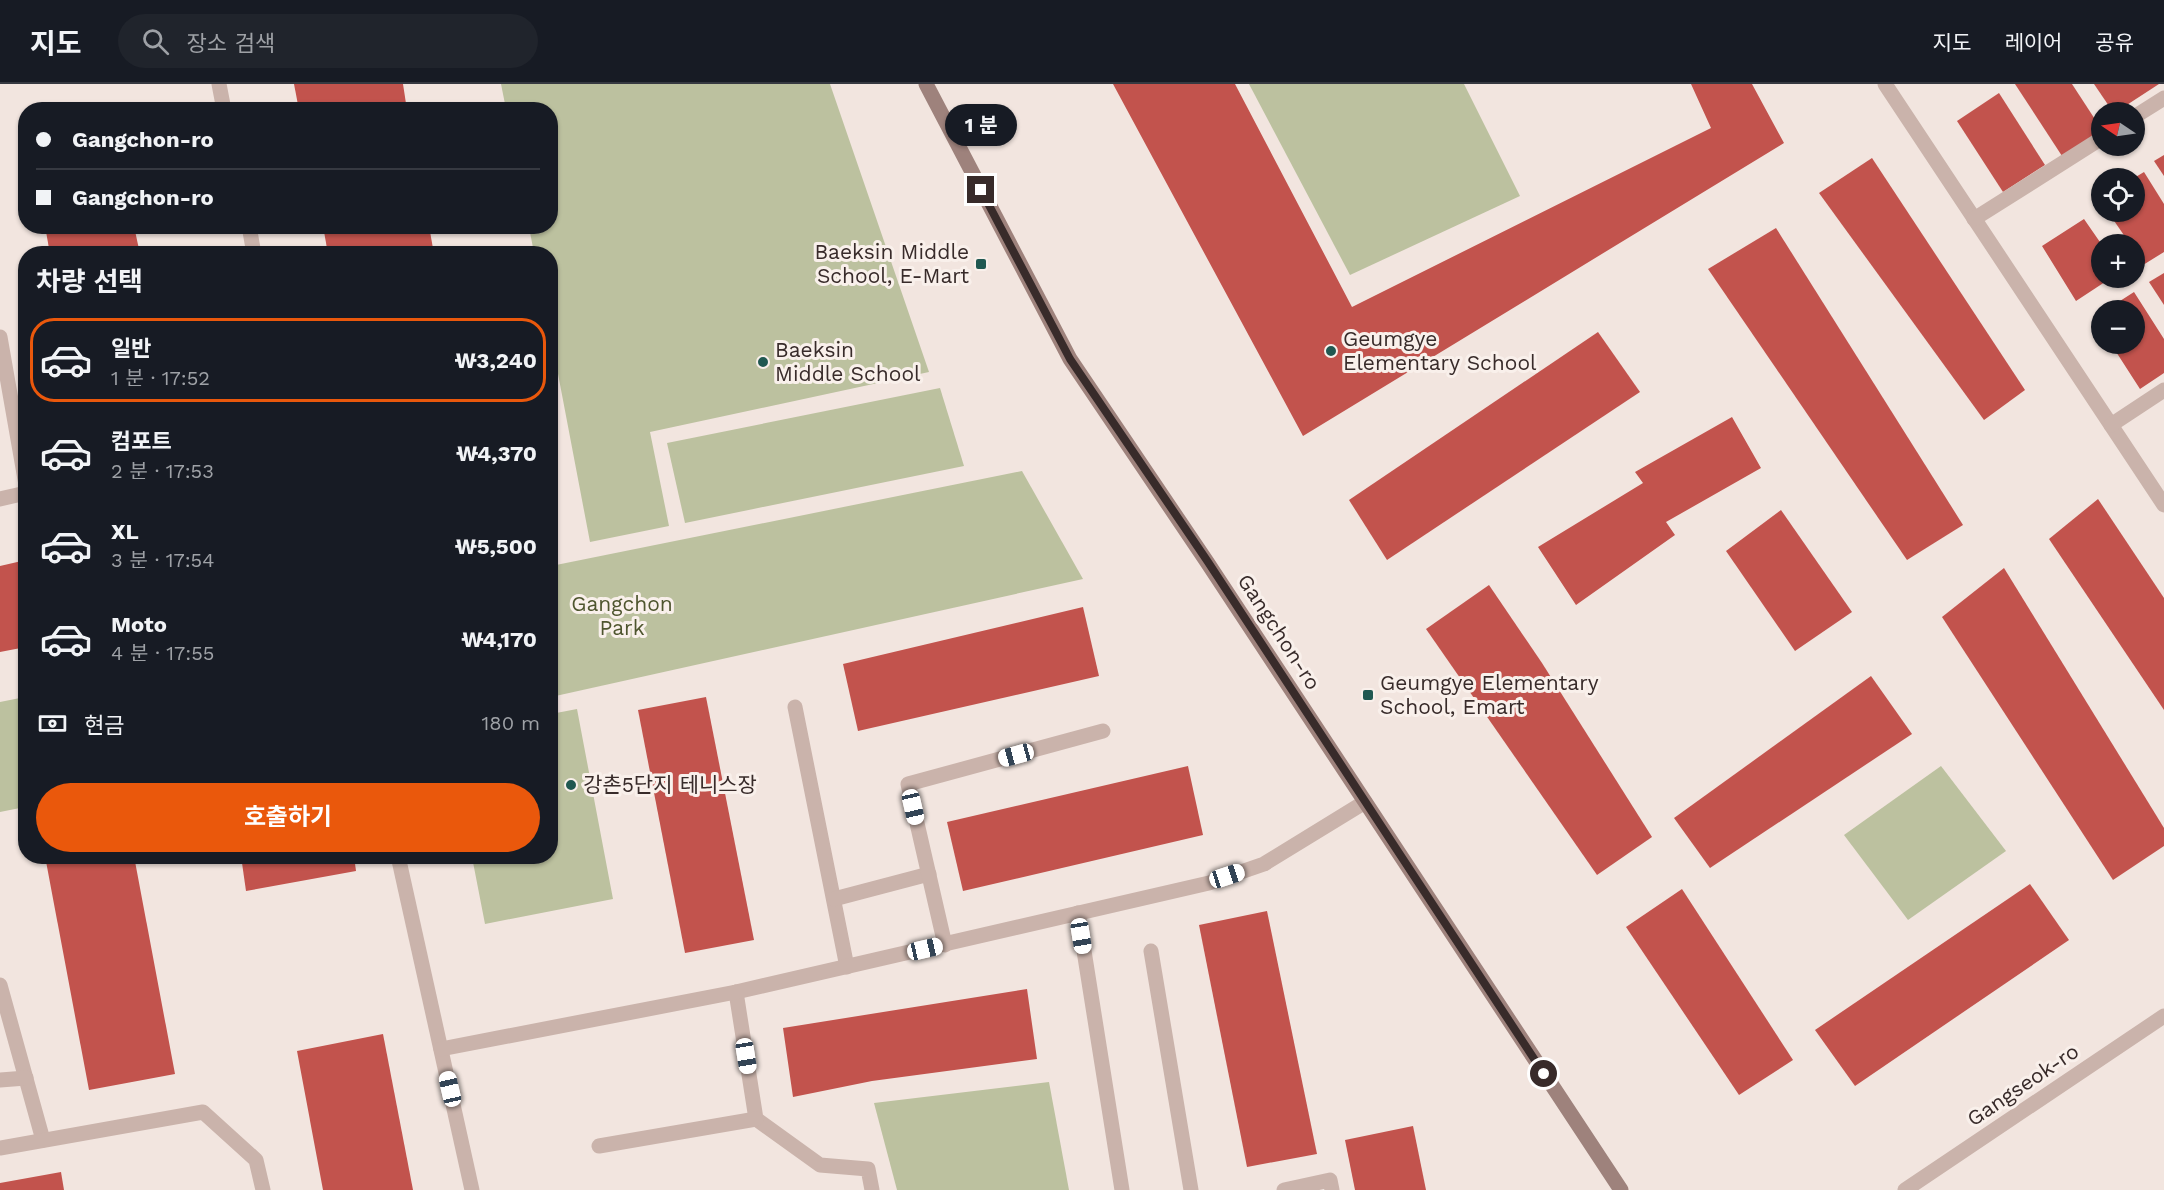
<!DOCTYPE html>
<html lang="ko">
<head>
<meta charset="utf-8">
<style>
	:root { --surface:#171b24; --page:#20242c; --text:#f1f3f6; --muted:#9ea1a6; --line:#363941; --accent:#ea580c }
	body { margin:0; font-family:"Work Sans","Noto Sans KR",sans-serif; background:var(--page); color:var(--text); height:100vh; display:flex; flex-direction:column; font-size:22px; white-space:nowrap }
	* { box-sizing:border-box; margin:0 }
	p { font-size:20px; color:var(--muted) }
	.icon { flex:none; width:33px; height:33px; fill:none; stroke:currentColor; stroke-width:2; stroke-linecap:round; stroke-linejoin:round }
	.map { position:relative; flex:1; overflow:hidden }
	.panel { position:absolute; left:18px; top:162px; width:540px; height:618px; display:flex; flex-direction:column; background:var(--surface); border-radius:24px; box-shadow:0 2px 4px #0004 }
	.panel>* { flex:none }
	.banner { position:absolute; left:18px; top:18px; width:540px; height:132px; border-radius:24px; box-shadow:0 2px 4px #0004; display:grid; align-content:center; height:132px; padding:0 18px; background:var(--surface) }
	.needle { width:39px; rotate:283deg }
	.buttons { position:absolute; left:2091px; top:18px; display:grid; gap:12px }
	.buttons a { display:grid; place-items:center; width:54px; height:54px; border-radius:50%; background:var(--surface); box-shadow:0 2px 4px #0004; font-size:30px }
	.end { position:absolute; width:27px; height:27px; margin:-14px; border:8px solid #382b2a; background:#fff; box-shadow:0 0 0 3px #fff }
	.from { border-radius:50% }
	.bubble { position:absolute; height:42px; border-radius:21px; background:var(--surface); box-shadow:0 2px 4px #0004; font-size:20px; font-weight:700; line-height:42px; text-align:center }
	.car { position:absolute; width:18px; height:36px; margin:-18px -9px; border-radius:8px; box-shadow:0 0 4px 2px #0007; background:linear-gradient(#fff 24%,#345 0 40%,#fff 0 76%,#345 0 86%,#fff 0) }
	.banner b { display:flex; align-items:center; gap:21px; height:57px; font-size:22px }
	.banner b+b { border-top:2px solid var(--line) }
	.banner i { width:15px; height:15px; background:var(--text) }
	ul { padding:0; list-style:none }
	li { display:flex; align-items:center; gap:18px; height:84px; margin:0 12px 9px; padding:0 6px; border:3px solid transparent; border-radius:24px }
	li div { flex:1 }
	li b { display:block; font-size:22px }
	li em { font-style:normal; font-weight:700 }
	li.active { border-color:var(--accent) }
	li>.icon { width:54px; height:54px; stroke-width:1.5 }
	h2 { padding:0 18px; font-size:27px; line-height:72px }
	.pay { display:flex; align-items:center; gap:15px; height:66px; padding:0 18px; font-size:22px }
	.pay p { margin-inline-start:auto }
	.action { display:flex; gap:12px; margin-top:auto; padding:12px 18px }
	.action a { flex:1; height:69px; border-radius:36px; background:var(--accent); color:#fff; font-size:24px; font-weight:700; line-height:69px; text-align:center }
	header { display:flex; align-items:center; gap:36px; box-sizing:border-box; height:84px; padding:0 30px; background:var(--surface); border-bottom:2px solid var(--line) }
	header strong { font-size:28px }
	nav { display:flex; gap:33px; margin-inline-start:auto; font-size:21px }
	.search { width:420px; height:54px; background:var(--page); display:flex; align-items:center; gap:15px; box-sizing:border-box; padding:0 21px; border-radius:33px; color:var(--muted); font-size:22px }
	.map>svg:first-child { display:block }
	.green { fill:#bcc19f }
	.building { fill:#c2534d }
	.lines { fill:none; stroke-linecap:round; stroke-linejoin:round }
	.service { stroke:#cab3ab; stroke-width:15 }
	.minor { stroke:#cab3ab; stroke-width:15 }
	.secondary { stroke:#9e827c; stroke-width:15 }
	.route { stroke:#382b2a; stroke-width:8 }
	.poi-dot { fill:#205851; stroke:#f9f0eb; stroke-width:2 }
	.labels { text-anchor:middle; stroke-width:6; stroke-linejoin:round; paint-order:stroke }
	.poi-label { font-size:21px; fill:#382b2a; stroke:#f9f0eb; text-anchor:start }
	.park-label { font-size:21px; fill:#4e552e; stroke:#f9f0eb }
	.street-label { font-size:21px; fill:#382b2a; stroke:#f9f0eb }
</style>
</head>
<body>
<header>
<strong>지도</strong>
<div class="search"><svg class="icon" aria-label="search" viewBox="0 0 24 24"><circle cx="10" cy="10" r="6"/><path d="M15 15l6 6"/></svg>장소 검색</div>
<nav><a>지도</a><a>레이어</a><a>공유</a></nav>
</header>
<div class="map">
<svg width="2164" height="1106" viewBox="0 0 2164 1106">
	<rect width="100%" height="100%" fill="#f2e5df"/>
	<!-- green -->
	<g class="green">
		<path d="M501 0H830L929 288 650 348 669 442 590 458 551 253 550 170 534 169 529 143 550 142V26L506 25Z"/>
		<path d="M1249 0H1464L1520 112 1350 191Z"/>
		<path d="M940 304 964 382 685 439 667 359Z"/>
		<path d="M1022 387 1083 495 551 613V482Z"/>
		<path d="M25 613V723L0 728V618Z"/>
		<path d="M577 625 613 815 485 840 472 773 550 772 551 630Z"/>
		<path d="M1941 682 2006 767 1908 836 1844 751Z"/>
		<path d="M1049 998 1069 1106H897L874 1019Z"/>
	</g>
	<!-- building -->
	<g class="building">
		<path d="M294 0H403L407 26H299Z"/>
		<path d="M1113 0H1235L1352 223 1711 44 1691 0H1752L1784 59 1303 352Z"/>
		<path d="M2015 0H2072L2102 46 2062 72Z"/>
		<path d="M2094 0H2159L2116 28H2113Z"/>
		<path d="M1999 9 2045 81 2003 108 1957 37Z"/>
		<path d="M2164 71V92L2154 77Z"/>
		<path d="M1872 74 2025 306 1984 336 1819 109Z"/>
		<path d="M2144 88 2164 120V168L2143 181 2134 168V160H2130L2108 128H2134V94Z"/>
		<path d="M2084 135 2102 161V194H2111L2076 217 2042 162Z"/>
		<path d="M45 142H134L140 170H50Z"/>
		<path d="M323 142H429L434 170H328Z"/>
		<path d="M1776 144 1963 441 1907 476 1708 185Z"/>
		<path d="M2164 189V221L2149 198Z"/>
		<path d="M2134 208 2164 255V289L2140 305 2111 260H2134V226H2106Z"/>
		<path d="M2102 229V246L2094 234Z"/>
		<path d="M1598 248 1640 308 1387 476 1349 416Z"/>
		<path d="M1732 333 1761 384 1666 438 1675 451 1576 521 1538 463 1643 399 1635 388Z"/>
		<path d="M2098 415 2164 514V626L2049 455Z"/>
		<path d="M1781 426 1852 528 1795 567 1726 467Z"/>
		<path d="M26 476V563L0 568V482Z"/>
		<path d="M2004 484 2164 744V762L2113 796 1942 533Z"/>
		<path d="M1489 501 1542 579 1652 753 1597 791 1426 545Z"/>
		<path d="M1083 523 1099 592 858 647 843 580Z"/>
		<path d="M1871 592 1912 650 1710 784 1674 734Z"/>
		<path d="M706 613 754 856 685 869 638 626Z"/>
		<path d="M1188 682 1203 751 963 807 947 738Z"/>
		<path d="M45 772H134L175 990 89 1006Z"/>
		<path d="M241 772H354L356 787 246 807Z"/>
		<path d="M2030 800 2069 856 1855 1002 1815 946Z"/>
		<path d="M1682 805 1793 976 1739 1011 1626 843Z"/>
		<path d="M1267 827 1317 1070 1247 1083 1199 841Z"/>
		<path d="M1027 905 1037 975 872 997 793 1013 783 944Z"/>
		<path d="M383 950 413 1106H323L297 967Z"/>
		<path d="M1413 1042 1426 1106H1355L1345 1056Z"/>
		<path d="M61 1088 64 1106H0V1099Z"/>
	</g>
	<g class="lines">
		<!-- service -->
		<g class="service">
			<path d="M219 0 224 26"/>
			<path d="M249 142 254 170"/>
			<path d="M0 253 26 401"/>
			<path d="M0 415 26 409"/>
			<path d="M795 623 847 883"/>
			<path d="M398 772 472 1106"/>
			<path d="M834 815 929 790"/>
			<path d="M1078 829 1122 1106"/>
			<path d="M945 861 908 700 1103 647"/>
			<path d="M1151 867 1191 1106"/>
			<path d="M0 901 43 1056"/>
			<path d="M736 908 756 1035 820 1081 868 1085 872 1106"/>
			<path d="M441 965 736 908 1209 799 1264 780 1365 718"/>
			<path d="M0 996 26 994"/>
			<path d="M599 1062 756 1035"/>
			<path d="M0 1064 203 1028 256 1076 263 1106"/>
			<path d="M1284 1106 1330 1096 1332 1106"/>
		</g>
		<!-- minor -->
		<g class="minor">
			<path d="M1885 0 2164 421"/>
			<path d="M2134 33 2164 14"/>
			<path d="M1974 135 2102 54"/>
			<path d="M2111 341 2164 306"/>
			<path d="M1905 1106 2164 932"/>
		</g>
		<!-- secondary -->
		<path class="secondary" d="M926 0 1070 275 1207 478 1621 1106"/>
	</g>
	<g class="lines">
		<!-- route -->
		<path class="route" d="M981 106 1070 275 1208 478 1544 990"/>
	</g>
	<!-- markers -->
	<g class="poi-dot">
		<rect x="975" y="174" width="12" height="12" rx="3"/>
		<circle cx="1331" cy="267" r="6"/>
		<circle cx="763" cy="278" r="6"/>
		<rect x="1362" y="605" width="12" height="12" rx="3"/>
		<circle cx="571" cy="701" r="6"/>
	</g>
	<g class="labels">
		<!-- poi labels -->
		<g class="poi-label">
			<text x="969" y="175" text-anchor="end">Baeksin Middle<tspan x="969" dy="24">School, E-Mart</tspan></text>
			<text x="1343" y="262">Geumgye<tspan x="1343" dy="24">Elementary School</tspan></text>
			<text x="775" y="273">Baeksin<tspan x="775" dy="24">Middle School</tspan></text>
			<text x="1380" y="606">Geumgye Elementary<tspan x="1380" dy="24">School, Emart</tspan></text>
			<text x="583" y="708">강촌5단지 테니스장</text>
		</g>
		<!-- park labels -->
		<g class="park-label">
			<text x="622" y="527">Gangchon<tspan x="622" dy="24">Park</tspan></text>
		</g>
		<!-- street labels -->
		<g class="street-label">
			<text transform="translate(1279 548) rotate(57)" y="7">Gangchon-ro</text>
			<text transform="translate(2023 1001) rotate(-34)" y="7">Gangseok-ro</text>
		</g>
	</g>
</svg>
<div class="buttons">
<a><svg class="needle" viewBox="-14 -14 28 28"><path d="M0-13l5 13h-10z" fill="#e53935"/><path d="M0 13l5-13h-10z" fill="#9ea1a6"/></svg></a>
<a><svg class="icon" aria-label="locate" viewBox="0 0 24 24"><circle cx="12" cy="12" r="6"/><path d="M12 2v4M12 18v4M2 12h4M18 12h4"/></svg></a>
<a>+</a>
<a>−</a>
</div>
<i class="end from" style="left:1544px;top:990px"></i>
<i class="end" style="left:981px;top:106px"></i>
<div class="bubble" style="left:945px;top:20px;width:72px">1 분</div>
<i class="car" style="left:1016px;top:671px;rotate:255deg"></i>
<i class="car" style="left:913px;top:723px;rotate:167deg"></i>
<i class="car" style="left:1227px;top:792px;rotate:72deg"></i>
<i class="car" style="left:1081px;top:852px;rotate:171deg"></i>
<i class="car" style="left:925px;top:865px;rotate:77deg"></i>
<i class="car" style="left:746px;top:972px;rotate:171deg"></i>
<i class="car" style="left:450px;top:1005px;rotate:347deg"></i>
<div class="banner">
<b><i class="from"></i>Gangchon-ro</b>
<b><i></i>Gangchon-ro</b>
</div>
<section class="panel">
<h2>차량 선택</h2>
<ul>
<li class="active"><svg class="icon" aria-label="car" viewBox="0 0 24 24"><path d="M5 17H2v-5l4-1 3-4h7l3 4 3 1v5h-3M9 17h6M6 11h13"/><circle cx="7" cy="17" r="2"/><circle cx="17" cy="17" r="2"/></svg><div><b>일반</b><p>1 분 · 17:52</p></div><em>₩3,240</em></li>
<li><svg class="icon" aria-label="car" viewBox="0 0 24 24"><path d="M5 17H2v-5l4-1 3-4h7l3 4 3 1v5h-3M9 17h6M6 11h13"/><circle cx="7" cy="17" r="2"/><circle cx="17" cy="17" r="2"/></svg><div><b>컴포트</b><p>2 분 · 17:53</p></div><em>₩4,370</em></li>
<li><svg class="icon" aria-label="car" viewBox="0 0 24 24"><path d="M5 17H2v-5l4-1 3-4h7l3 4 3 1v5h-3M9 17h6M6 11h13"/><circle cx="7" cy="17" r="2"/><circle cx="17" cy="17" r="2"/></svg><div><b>XL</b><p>3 분 · 17:54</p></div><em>₩5,500</em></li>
<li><svg class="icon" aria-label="car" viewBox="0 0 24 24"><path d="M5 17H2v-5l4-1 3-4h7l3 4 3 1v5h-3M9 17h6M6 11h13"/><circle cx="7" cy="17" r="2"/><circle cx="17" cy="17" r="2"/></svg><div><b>Moto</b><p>4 분 · 17:55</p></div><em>₩4,170</em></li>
</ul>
<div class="pay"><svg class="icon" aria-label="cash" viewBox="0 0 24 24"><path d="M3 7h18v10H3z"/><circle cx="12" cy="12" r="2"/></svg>현금<p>180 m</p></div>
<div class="action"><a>호출하기</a></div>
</section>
</div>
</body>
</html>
